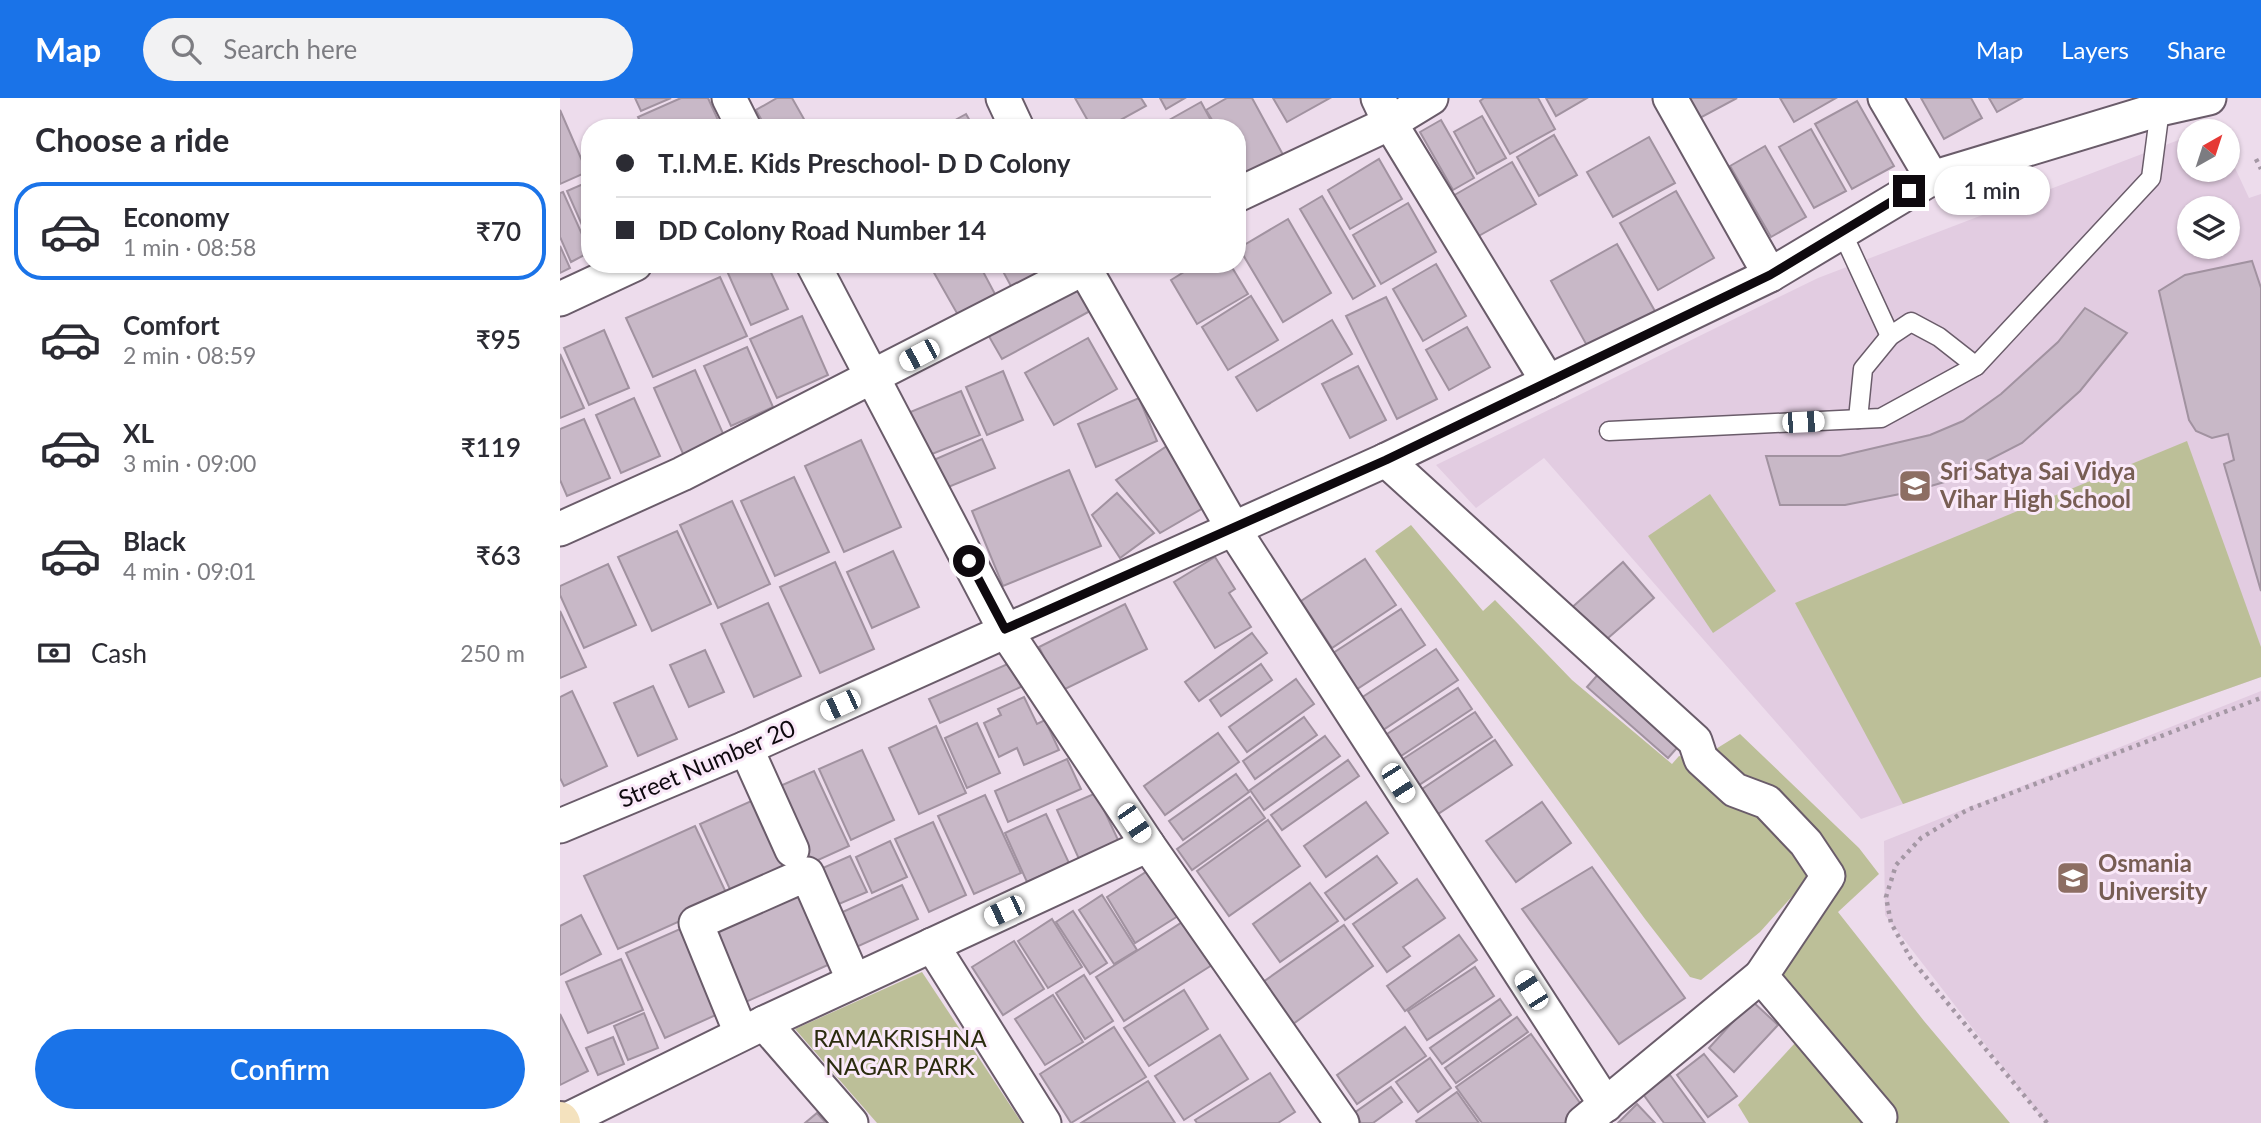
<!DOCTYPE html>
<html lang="en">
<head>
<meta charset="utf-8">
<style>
	:root { --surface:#fff; --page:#f2f2f3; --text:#2b2b33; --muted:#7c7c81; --line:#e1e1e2; --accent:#1a73e8 }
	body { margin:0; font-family:Lato,sans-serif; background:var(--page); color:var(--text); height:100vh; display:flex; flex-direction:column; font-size:26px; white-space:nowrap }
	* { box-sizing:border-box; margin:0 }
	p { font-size:23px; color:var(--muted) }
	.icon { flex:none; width:38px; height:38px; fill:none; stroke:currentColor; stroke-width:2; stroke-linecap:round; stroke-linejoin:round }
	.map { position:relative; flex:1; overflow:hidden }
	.drawer { display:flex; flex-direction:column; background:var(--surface); width:560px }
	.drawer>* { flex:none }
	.banner { position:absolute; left:21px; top:21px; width:665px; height:154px; border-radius:28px; box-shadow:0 2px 5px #0004; display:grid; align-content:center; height:154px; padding:0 35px; background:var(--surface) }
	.needle { width:46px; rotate:39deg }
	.controls { position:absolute; left:1617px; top:21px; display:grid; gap:14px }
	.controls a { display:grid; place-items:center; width:63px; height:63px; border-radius:50%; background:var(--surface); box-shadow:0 2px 5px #0004; font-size:35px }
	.end { position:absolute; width:32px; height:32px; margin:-16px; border:9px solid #0e090e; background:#fff; box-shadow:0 0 0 4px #fff }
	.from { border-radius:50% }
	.bubble { position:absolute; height:49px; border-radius:24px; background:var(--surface); box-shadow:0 2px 5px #0004; font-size:23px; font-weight:600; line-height:49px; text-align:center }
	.car { position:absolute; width:21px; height:42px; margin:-21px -10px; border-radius:9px; box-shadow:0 0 5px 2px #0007; background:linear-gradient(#fff 24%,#345 0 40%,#fff 0 76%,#345 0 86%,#fff 0) }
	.banner b { display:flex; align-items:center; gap:24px; height:66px; font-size:26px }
	.banner b+b { border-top:2px solid var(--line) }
	.banner i { width:18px; height:18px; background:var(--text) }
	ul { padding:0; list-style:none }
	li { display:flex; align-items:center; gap:21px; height:98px; margin:0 14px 10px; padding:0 21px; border:4px solid transparent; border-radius:28px }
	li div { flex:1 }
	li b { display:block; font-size:26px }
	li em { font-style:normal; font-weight:600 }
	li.selected { border-color:var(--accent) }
	li>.icon { width:63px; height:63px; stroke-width:1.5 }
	h2 { padding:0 35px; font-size:32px; line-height:84px }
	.pay { display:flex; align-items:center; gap:18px; height:77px; padding:0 35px; font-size:26px }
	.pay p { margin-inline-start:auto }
	.action { display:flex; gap:14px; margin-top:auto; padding:14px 35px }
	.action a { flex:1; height:80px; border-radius:42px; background:var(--accent); color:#fff; font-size:28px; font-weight:600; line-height:80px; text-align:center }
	header { display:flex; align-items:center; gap:42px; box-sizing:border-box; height:98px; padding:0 35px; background:var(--accent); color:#fff }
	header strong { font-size:33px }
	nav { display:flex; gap:38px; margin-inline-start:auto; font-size:24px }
	.search { width:490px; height:63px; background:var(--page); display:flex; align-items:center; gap:18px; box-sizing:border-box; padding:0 24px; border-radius:38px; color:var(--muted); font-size:26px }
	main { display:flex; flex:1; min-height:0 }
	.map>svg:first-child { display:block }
	.built { fill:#e2cce1; fill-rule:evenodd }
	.green { fill:#bcbf98 }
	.building { fill:#c8b8c7; stroke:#a192a0; stroke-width:2 }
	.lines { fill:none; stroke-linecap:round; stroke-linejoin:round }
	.lane-casing { stroke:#6a5c6a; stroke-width:21 }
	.street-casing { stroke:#6a5c6a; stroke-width:37 }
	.secondary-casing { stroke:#6a5c6a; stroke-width:42 }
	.path { stroke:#a497a4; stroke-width:4.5; stroke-dasharray:3.5 5; stroke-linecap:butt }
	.lane { stroke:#fff; stroke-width:18 }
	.street { stroke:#fff; stroke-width:33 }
	.secondary { stroke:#f4e2be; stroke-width:38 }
	.route { stroke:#0e090e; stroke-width:9 }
	.labels { text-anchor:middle; stroke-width:6; stroke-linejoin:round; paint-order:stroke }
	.education-label { font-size:24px; font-weight:bold; fill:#785e54; stroke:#fae9f9; text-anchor:start }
	.street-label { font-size:24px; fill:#0e090e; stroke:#fae9f9 }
	.park-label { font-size:24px; fill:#2b2c0e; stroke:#fae9f9 }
</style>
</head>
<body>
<header>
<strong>Map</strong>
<div class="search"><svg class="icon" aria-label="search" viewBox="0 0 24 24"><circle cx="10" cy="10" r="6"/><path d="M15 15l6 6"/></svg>Search here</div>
<nav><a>Map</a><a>Layers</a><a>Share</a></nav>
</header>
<main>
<section class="drawer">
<h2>Choose a ride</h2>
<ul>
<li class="selected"><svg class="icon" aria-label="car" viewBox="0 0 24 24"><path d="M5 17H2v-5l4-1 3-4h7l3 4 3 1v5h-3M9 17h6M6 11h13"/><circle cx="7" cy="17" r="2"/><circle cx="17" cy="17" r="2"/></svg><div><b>Economy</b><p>1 min · 08:58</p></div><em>₹70</em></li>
<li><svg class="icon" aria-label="car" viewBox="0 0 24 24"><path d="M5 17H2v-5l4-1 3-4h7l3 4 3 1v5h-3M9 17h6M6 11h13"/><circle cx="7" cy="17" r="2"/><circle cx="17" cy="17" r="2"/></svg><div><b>Comfort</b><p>2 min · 08:59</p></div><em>₹95</em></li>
<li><svg class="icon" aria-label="car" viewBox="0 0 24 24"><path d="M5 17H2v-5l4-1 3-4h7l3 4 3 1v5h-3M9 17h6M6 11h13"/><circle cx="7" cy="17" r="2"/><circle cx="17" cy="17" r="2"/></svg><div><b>XL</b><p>3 min · 09:00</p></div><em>₹119</em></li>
<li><svg class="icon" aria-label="car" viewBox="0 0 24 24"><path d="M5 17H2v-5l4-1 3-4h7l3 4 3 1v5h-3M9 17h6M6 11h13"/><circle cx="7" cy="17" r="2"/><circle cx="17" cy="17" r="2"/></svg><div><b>Black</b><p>4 min · 09:01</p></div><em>₹63</em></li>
</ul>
<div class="pay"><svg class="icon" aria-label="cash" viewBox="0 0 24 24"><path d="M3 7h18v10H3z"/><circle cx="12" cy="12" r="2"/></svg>Cash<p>250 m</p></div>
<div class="action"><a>Confirm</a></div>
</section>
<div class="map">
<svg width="1701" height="1025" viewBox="0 0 1701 1025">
	<rect width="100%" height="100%" fill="#eddcec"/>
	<!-- built -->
	<g class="built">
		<path d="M1629 38V72H1668V55L1689 100 1701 96V579L1301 721 984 360 916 410 876 367 1258 180ZM1629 110H1668V149H1629Z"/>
		<path d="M1701 593V1025H1486L1325 817 1324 743Z"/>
	</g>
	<!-- green -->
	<g class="green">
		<path d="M1627 343 1701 549V579L1343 706 1235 505Z"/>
		<path d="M1150 396 1216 493 1153 535 1088 438Z"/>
		<path d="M851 427 923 513 935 502 1012 582 1112 666 1119 658 1124 659 1201 713 1256 772 1200 834 1141 882 1130 879 1085 821 815 453Z"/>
		<path d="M1180 636 1299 750 1319 776 1278 814 1364 923 1450 1025H1325L1212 876 1274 778 1151 654Z"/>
		<path d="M362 874 462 1025H317L235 931Z"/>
		<path d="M1235 945 1311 1025H1189L1178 1007Z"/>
	</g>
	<!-- building -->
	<g class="building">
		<path d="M75 0H111L81 13Z"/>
		<path d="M121 0H148L158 22 141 30H83L78 19Z"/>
		<path d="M217 0H232L249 30H206L196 12Z"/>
		<path d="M515 0H581L586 8 546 30H532Z"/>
		<path d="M600 0H625L606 11Z"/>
		<path d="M667 0H692L727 64 688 85 677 66V30H657L646 12Z"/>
		<path d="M713 0H770L727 24Z"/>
		<path d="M924 0H978L995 31 950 56 920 3Z"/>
		<path d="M986 0H1027L996 18Z"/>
		<path d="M1129 0H1177L1140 20Z"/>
		<path d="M1220 0H1276L1234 24Z"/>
		<path d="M1361 0H1411L1422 20 1384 41Z"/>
		<path d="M1429 0H1462L1437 14Z"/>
		<path d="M1297 3 1334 68 1292 91 1255 26Z"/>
		<path d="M641 4 655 30H595Z"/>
		<path d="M0 12 27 74 0 86Z"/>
		<path d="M406 16 414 30H381Z"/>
		<path d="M922 18 946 60 917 76 894 34Z"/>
		<path d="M881 22 914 80 893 92 860 34Z"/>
		<path d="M1251 31 1286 93 1254 110 1219 49Z"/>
		<path d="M994 37 1017 77 979 98 957 59Z"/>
		<path d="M1089 39 1115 85 1053 119 1027 74Z"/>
		<path d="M1205 48 1246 119 1211 139 1170 68Z"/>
		<path d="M819 61 842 101 790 131 768 92Z"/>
		<path d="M952 64 976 106 915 140 891 99Z"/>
		<path d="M30 83V145L7 93Z"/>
		<path d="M1116 93 1154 160 1098 192 1060 125Z"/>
		<path d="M3 94 30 154 11 164 0 139V95Z"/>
		<path d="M762 98 815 188 793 201 740 111Z"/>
		<path d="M848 105 876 154 821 186 793 137Z"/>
		<path d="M728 121 771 195 723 224 679 150Z"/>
		<path d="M1057 146 1096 215 1030 253 991 183Z"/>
		<path d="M0 148 10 170 0 175Z"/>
		<path d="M1692 163 1701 190V493L1664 366 1674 362 1668 336 1652 340 1636 333 1629 322 1599 193 1625 177Z"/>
		<path d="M181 166H207L228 211 191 227 167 173Z"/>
		<path d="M369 166H419L435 196 398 217Z"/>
		<path d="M439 166H482L485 172 452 190Z"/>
		<path d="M637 166H670L688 196 637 226 611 182Z"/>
		<path d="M876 166 906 218 863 243 833 191Z"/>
		<path d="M160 179 187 238 93 279 66 220Z"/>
		<path d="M516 187 530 213 442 261 427 235Z"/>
		<path d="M691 198 718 242 668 272 642 229Z"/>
		<path d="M826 199 877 301 837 321 786 218Z"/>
		<path d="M1525 210 1567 235 1520 293 1462 345 1388 383 1350 394 1285 407H1220L1206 358H1280L1370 337 1403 323 1441 296 1498 244Z"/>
		<path d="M242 218 268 277 217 300 190 241Z"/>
		<path d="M772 222 792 256 697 313 676 279Z"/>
		<path d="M907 229 930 269 889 292 866 252Z"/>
		<path d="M44 232 69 290 29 307 4 250Z"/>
		<path d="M528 240 557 291 494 327 465 275Z"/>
		<path d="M187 249 213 309 171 328 144 268Z"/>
		<path d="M0 256 24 310 0 320Z"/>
		<path d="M798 268 826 322 790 340 762 286Z"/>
		<path d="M135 272 165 340 124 358 94 290Z"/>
		<path d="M443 273 463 322 427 337 406 289Z"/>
		<path d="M401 293 420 337 367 358 348 315Z"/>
		<path d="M74 300 100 358 61 375 36 317Z"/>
		<path d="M579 300 597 343 536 369 518 326Z"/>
		<path d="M24 321 50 380 7 398 0 382V331Z"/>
		<path d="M422 341 435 370 381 392 369 364Z"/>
		<path d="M301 342 341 429 284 454 245 368Z"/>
		<path d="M610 346 645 409 600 435 556 382Z"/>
		<path d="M509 372 541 448 443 488 412 413Z"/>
		<path d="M234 379 269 454 215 478 181 403Z"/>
		<path d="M557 395 594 435 560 460 532 417Z"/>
		<path d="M172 403 210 486 158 510 120 427Z"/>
		<path d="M117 433 151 506 92 533 58 459Z"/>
		<path d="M333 453 359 509 312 530 287 474Z"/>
		<path d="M655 459 675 491 669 495 691 529 655 550 614 484Z"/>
		<path d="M805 461 836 507 772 550 741 503Z"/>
		<path d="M275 464 314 551 260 575 220 489Z"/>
		<path d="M1063 464 1094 500 1040 547 1009 512Z"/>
		<path d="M48 466 76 527 24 550 0 497V488Z"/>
		<path d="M208 505 241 578 194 599 161 526Z"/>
		<path d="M565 506 587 551 501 593 479 549Z"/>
		<path d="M841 511 865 547 794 593 770 557Z"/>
		<path d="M0 513 26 569 0 580Z"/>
		<path d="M692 535 707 555 639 603 625 584Z"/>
		<path d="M876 551 898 582 823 632 801 600Z"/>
		<path d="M145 552 164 594 129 609 110 567Z"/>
		<path d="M452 564 463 588 380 625 369 601Z"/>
		<path d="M701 566 712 582 661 618 650 602Z"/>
		<path d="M1042 572 1123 643 1108 660 1027 589Z"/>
		<path d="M736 581 754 606 687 654 669 629Z"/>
		<path d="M93 588 117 641 78 658 54 605Z"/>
		<path d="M898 590 912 611 841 658 827 636Z"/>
		<path d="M12 593 47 668 4 688 0 680V599Z"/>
		<path d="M464 599 477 626 485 622 499 652 464 667 457 650 439 659 424 625 441 617 438 611Z"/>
		<path d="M915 614 932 639 859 687 843 661Z"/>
		<path d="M744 619 757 637 695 681 683 663Z"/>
		<path d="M417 625 440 675 407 690 385 640Z"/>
		<path d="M376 628 406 695 359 716 329 650Z"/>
		<path d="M658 635 679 664 605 717 584 688Z"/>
		<path d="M765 638 780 658 704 712 690 692Z"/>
		<path d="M935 642 952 667 878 716 862 691Z"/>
		<path d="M302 652 334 722 291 742 259 671Z"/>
		<path d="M507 661 521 691 448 724 435 693Z"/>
		<path d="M788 662 799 678 722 732 711 717Z"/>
		<path d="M254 673 289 748 245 768 211 692Z"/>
		<path d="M676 676 689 694 623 742 609 723Z"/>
		<path d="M536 695 559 744 519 761 497 712Z"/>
		<path d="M425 697 461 775 414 796 378 718Z"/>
		<path d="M690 699 705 720 632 772 617 751Z"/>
		<path d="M198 700 232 774 174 800 140 726Z"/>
		<path d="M806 704 828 735 766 779 744 748Z"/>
		<path d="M982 704 1011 745 956 784 926 743Z"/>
		<path d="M486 716 509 765 467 784 445 735Z"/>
		<path d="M708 722 740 768 669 818 637 773Z"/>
		<path d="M373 724 406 797 369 814 335 741Z"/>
		<path d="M135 728 169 801 58 851 24 778Z"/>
		<path d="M330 743 347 779 312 795 296 759Z"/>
		<path d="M290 758 307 794 272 809 256 773Z"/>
		<path d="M817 758 837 785 785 822 765 795Z"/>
		<path d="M1032 769 1125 900 1059 946 962 811Z"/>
		<path d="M589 772 618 818 575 845 547 799Z"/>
		<path d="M857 781 885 820 843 849 850 858 827 874 793 826Z"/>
		<path d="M750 785 778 823 720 864 693 826Z"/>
		<path d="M342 787 358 821 292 851 276 817Z"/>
		<path d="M246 788 279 862 179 907 146 833Z"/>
		<path d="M542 797 577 852 554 866 519 812Z"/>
		<path d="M513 813 547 865 530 876 496 824Z"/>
		<path d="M21 817 41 856 0 877V828Z"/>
		<path d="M492 821 522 869 488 890 458 843Z"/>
		<path d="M624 823 652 867 564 923 536 879Z"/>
		<path d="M784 827 813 868 733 926 703 884Z"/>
		<path d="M120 831 158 916 105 940 66 855Z"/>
		<path d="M899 837 917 862 845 913 827 888Z"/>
		<path d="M454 843 484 891 443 917 412 869Z"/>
		<path d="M61 861 83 912 28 935 6 884Z"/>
		<path d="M915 869 934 898 867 942 848 913Z"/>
		<path d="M524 877 553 923 525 941 496 895Z"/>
		<path d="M624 892 648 931 589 968 564 930Z"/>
		<path d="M493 897 523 944 485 967 455 921Z"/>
		<path d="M940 901 951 917 882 966 870 950Z"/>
		<path d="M1192 903 1218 927 1174 974 1149 950Z"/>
		<path d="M84 915 98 950 68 962 54 928Z"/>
		<path d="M0 916 28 973 0 987Z"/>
		<path d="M957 919 968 934 896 985 885 970Z"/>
		<path d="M554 929 586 979 511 1025 480 976Z"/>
		<path d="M845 929 866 958 797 1006 777 977Z"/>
		<path d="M971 936 1025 1012 1007 1025H922L896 989Z"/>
		<path d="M660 937 688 981 624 1022 595 978Z"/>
		<path d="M53 939 64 966 38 977 26 950Z"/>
		<path d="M1144 956 1177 998 1148 1019 1117 977Z"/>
		<path d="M870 960 891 990 858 1014 836 984Z"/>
		<path d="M710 975 735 1014 718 1025H637L635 1022Z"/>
		<path d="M1110 977 1145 1025H1104L1083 996Z"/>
		<path d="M588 983 615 1025H521Z"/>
		<path d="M831 989 842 1004 813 1025H801L794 1015Z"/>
		<path d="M897 994 919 1025H857L856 1023Z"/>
		<path d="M1077 1006 1095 1025H1058Z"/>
		<path d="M257 1015 266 1025H245Z"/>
	</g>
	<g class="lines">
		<defs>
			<g id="lane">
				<path d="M1282 134 1330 238"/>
				<path d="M1298 321 1303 271 1330 238 1351 224 1379 239 1416 268"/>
				<path d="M1049 333 1321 320 1416 268 1591 80 1600 11"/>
			</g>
			<g id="street">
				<path d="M169 0 184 30"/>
				<path d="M443 0 457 30"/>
				<path d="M818 0 830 25 988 284"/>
				<path d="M1110 0 1210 177"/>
				<path d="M1325 0 1372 80"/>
				<path d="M677 97 830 25 871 0"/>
				<path d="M253 166 445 532 588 747 782 1025"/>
				<path d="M522 166 674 432 1046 1007"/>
				<path d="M0 201 75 166"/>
				<path d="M826 362 1135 643 1141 661 1175 692 1207 704 1246 745 1268 778 1201 878 1320 1019"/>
				<path d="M0 431 122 376 532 166"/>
				<path d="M186 650 232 752"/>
				<path d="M0 728 186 650 826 362 1210 177 1372 80 1600 11 1649 0"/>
				<path d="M372 847 484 1025"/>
				<path d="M204 925 291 1025"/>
				<path d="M181 935 136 825 247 776 294 883"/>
				<path d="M1 1025 204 925 588 747"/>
				<path d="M1023 1025 1201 878"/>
			</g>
			<path id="secondary" d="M0 1023 1 1025"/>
		</defs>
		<!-- lane casing -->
		<use href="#lane" class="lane-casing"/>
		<!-- street casing -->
		<use href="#street" class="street-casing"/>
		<!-- secondary casing -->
		<use href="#secondary" class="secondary-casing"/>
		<!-- path -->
		<g class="path">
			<path d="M1696 61 1701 71"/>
			<path d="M1487 1025 1351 861 1331 825 1326 799 1336 767 1361 740 1407 712 1701 600"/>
		</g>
		<!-- lane -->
		<use href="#lane" class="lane"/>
		<!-- street -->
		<use href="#street" class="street"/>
		<!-- secondary -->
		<use href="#secondary" class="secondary"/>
	</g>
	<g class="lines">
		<!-- route -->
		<path class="route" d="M409 463 445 531 826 362 1210 177 1349 93"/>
	</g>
	<!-- icons -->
	<defs>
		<symbol id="school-square" viewBox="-11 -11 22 22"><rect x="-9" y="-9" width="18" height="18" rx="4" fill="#8d6e63" stroke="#fae9f9"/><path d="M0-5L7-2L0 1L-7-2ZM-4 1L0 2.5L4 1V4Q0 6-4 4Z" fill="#fff"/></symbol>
		<symbol id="university-square" viewBox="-11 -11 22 22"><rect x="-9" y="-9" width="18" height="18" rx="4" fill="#8d6e63" stroke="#fae9f9"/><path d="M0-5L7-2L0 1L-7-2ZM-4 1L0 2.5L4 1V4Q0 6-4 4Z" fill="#fff"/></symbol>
	</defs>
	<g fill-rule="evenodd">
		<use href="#school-square" x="1336" y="369" width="38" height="38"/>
		<use href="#university-square" x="1494" y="761" width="38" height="38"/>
	</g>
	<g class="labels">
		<!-- education labels -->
		<g class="education-label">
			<text x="1380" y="382">Sri Satya Sai Vidya<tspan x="1380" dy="28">Vihar High School</tspan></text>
			<text x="1538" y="774">Osmania<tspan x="1538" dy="28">University</tspan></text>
		</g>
		<!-- street labels -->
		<g class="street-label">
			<text transform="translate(147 666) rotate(-23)" y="8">Street Number 20</text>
		</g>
		<!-- park labels -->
		<g class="park-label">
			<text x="340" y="949">RAMAKRISHNA<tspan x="340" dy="28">NAGAR PARK</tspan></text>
		</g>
	</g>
</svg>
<div class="controls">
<a><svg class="needle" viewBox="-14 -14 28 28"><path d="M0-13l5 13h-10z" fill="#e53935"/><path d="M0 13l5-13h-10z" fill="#7c7c81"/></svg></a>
<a><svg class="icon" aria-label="layers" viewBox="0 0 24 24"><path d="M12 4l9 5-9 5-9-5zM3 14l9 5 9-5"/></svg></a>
</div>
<i class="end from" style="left:409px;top:463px"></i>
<i class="end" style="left:1349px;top:93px"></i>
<div class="bubble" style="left:1374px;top:68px;width:116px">1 min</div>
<i class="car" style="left:359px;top:257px;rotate:242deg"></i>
<i class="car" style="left:1243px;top:324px;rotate:87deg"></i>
<i class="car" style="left:280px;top:607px;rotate:245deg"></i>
<i class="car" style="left:838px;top:685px;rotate:147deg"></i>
<i class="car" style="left:574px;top:725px;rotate:146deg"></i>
<i class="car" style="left:444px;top:813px;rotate:245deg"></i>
<i class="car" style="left:971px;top:892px;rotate:327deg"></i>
<div class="banner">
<b><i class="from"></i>T.I.M.E. Kids Preschool- D D Colony</b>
<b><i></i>DD Colony Road Number 14</b>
</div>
</div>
</main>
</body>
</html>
